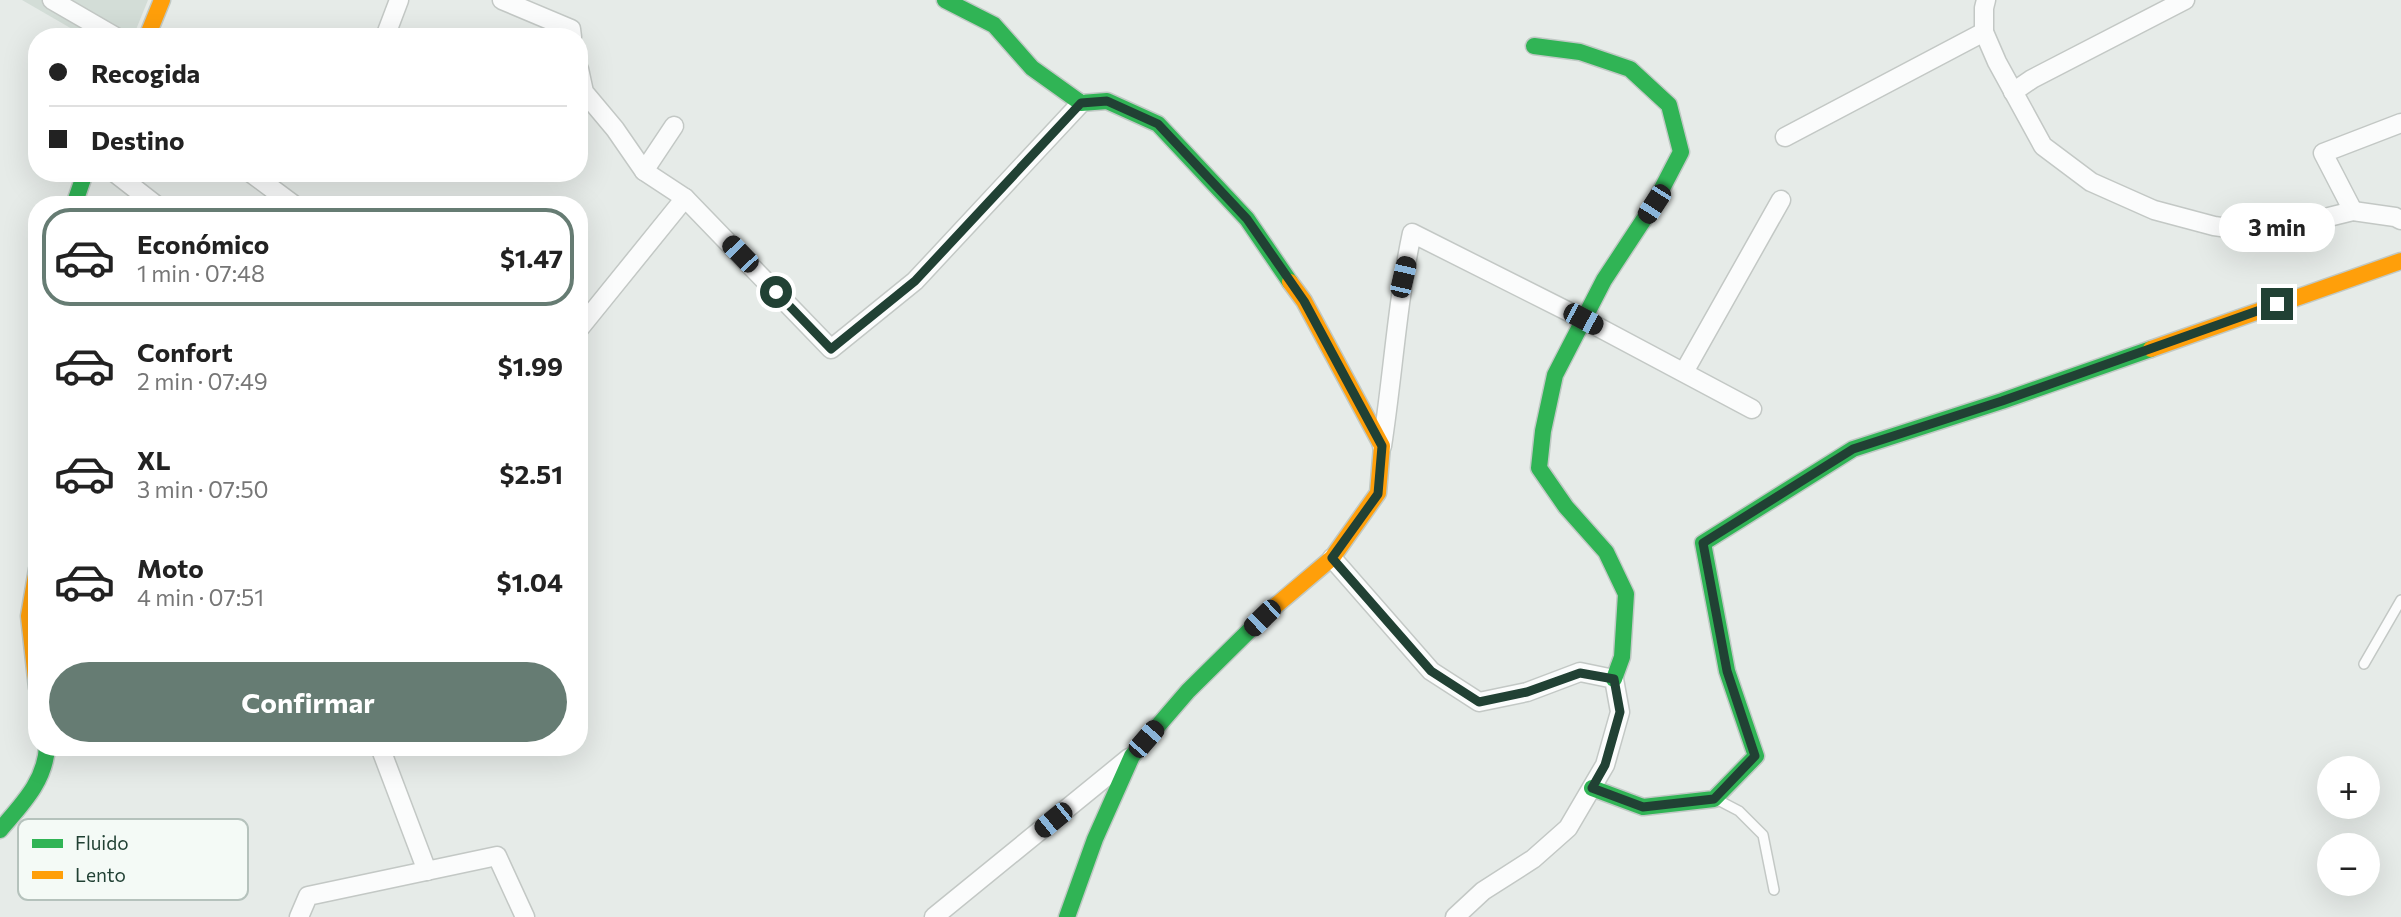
<!DOCTYPE html>
<html lang="es">
<head>
<meta charset="utf-8">
<style>
	:root { --surface:#fff; --page:#f2f2f2; --text:#222; --muted:#767676; --line:#e0e0e0; --accent:#667c73 }
	body { margin:0; font-family:Commissioner,sans-serif; background:var(--page); color:var(--text); height:100vh; display:flex; flex-direction:column; font-size:26px; white-space:nowrap }
	* { box-sizing:border-box; margin:0 }
	p { font-size:23px; color:var(--muted) }
	.icon { flex:none; width:38px; height:38px; fill:none; stroke:currentColor; stroke-width:2; stroke-linecap:round; stroke-linejoin:round }
	.map { position:relative; flex:1; overflow:hidden }
	.sheet { position:absolute; left:28px; top:196px; width:560px; height:560px; display:flex; flex-direction:column; background:var(--surface); border-radius:28px; box-shadow:0 7px 28px #0002 }
	.sheet>* { flex:none }
	.banner { position:absolute; left:28px; top:28px; width:560px; height:154px; border-radius:28px; box-shadow:0 7px 28px #0002; display:grid; align-content:center; height:154px; padding:0 21px; background:var(--surface) }
	.buttons { position:absolute; left:2317px; top:756px; display:grid; gap:14px }
	.buttons a { display:grid; place-items:center; width:63px; height:63px; border-radius:50%; background:var(--surface); box-shadow:0 7px 28px #0002; font-size:35px }
	.end { position:absolute; width:32px; height:32px; margin:-16px; border:9px solid #214134; background:#fff; box-shadow:0 0 0 4px #fff }
	.from { border-radius:50% }
	.bubble { position:absolute; height:49px; border-radius:24px; background:var(--surface); box-shadow:0 7px 28px #0002; font-size:23px; font-weight:700; line-height:49px; text-align:center }
	.car { position:absolute; width:21px; height:42px; margin:-21px -10px; border-radius:9px; box-shadow:0 0 5px 2px #0007; background:linear-gradient(#222 24%,#8ab4d8 0 40%,#222 0 76%,#8ab4d8 0 86%,#222 0) }
	.banner b { display:flex; align-items:center; gap:24px; height:66px; font-size:26px }
	.banner b+b { border-top:2px solid var(--line) }
	.banner i { width:18px; height:18px; background:var(--text) }
	ul { padding:12px 0 0; list-style:none }
	li { display:flex; align-items:center; gap:21px; height:98px; margin:0 14px 10px; padding:0 7px; border:4px solid transparent; border-radius:28px }
	li div { flex:1 }
	li b { display:block; font-size:26px }
	li em { font-style:normal; font-weight:700 }
	li.selected { border-color:var(--accent) }
	li>.icon { width:63px; height:63px; stroke-width:1.5 }
	.button { display:flex; gap:14px; margin-top:auto; padding:14px 21px }
	.button a { flex:1; height:80px; border-radius:42px; background:var(--accent); color:#fff; font-size:28px; font-weight:700; line-height:80px; text-align:center }
	.map>svg:first-child { display:block }
	.built { fill:#d3ddd7 }
	.lines { fill:none; stroke-linecap:round; stroke-linejoin:round }
	.lane-casing { stroke:#c3c8c5; stroke-width:12 }
	.street-casing { stroke:#c3c8c5; stroke-width:21 }
	.fast-casing { stroke:#c1c9c5; stroke-width:19 }
	.slow-casing { stroke:#c1c9c5; stroke-width:19 }
	.lane { stroke:#fbfcfc; stroke-width:9 }
	.street { stroke:#fbfcfc; stroke-width:18 }
	.fast { stroke:#30b455; stroke-width:16 }
	.slow { stroke:#ff9f0a; stroke-width:16 }
	.route { stroke:#214134; stroke-width:9 }
	.key { fill:#f4faf6; stroke:#b5c2bc; stroke-width:2 }
	.key-label { font-size:19px; fill:#214134 }
</style>
</head>
<body>
<div class="map">
<svg width="2401" height="917" viewBox="0 0 2401 917">
	<rect width="100%" height="100%" fill="#e6ebe8"/>
	<!-- built -->
	<path class="built" d="M22 0H148L133 37H86Z"/>
	<g class="lines">
		<defs>
			<g id="lane">
				<path d="M2364 664 2401 600"/>
				<path d="M1716 799 1739 811 1763 835 1774 890"/>
			</g>
			<g id="street">
				<path d="M52 0 116 37"/>
				<path d="M502 0 571 29 572 37"/>
				<path d="M1986 0 1984 8V32L1997 62 2043 146 2091 182 2154 210 2214 226 2264 233 2353 211 2395 217 2401 220"/>
				<path d="M385 37 399 0"/>
				<path d="M579 69 584 92 615 129 644 171 685 198 831 349 915 281 1081 103"/>
				<path d="M2013 92 2032 79 2185 0"/>
				<path d="M1785 137 1984 32"/>
				<path d="M644 171 674 126"/>
				<path d="M115 173 156 205"/>
				<path d="M251 173 294 205"/>
				<path d="M2353 211 2323 153 2401 123"/>
				<path d="M579 329 685 198"/>
				<path d="M1684 372 1781 200"/>
				<path d="M1382 446C1393 375 1397 303 1412 233L1583 319 1752 409"/>
				<path d="M1332 558 1431 671 1479 702 1527 692 1580 672 1614 679 1620 712 1605 765 1568 828 1533 859 1483 891 1455 917"/>
				<path d="M380 747 427 871"/>
				<path d="M299 917 308 896 497 856 525 917"/>
				<path d="M934 917 1129 758"/>
			</g>
			<g id="fast">
				<path d="M945 0 994 25 1032 68 1081 103 1107 101 1158 124 1247 219 1290 282"/>
				<path d="M1534 46 1580 52 1630 69 1669 105 1681 152 1654 204 1604 280 1555 375 1543 431 1539 468 1566 507 1606 552 1626 594 1622 657 1614 679"/>
				<path d="M74 205 85 173"/>
				<path d="M1592 788 1643 807 1714 799 1756 756 1727 671 1703 543 1853 449 2002 401 2151 349"/>
				<path d="M0 830C21 805 45 782 47 747"/>
				<path d="M1067 917 1095 839 1132 756 1188 691 1266 614"/>
			</g>
			<g id="slow">
				<path d="M147 37 162 0"/>
				<path d="M2151 349 2401 261"/>
				<path d="M37 569 29 616 37 688"/>
				<path d="M1266 614 1332 558 1378 493 1382 446 1304 301 1290 282"/>
			</g>
		</defs>
		<!-- lane casing -->
		<use href="#lane" class="lane-casing"/>
		<!-- street casing -->
		<use href="#street" class="street-casing"/>
		<!-- fast casing -->
		<use href="#fast" class="fast-casing"/>
		<!-- slow casing -->
		<use href="#slow" class="slow-casing"/>
		<!-- lane -->
		<use href="#lane" class="lane"/>
		<!-- street -->
		<use href="#street" class="street"/>
		<!-- fast -->
		<use href="#fast" class="fast"/>
		<!-- slow -->
		<use href="#slow" class="slow"/>
	</g>
	<g class="lines">
		<!-- route -->
		<path class="route" d="M776 292 831 349 915 281 1081 103 1107 101 1158 124 1247 219 1304 301 1382 446 1378 494 1332 558 1431 671 1479 702 1527 692 1580 673 1614 679 1620 712 1605 765 1592 788 1643 807 1714 799 1755 756 1727 671 1703 543 1853 449 2002 401 2277 304"/>
	</g>
	<!-- legend -->
	<rect x="18" y="819" width="230" height="81" rx="10" class="key"/>
	<rect x="32" y="839" width="31" height="9" fill="#30b455"/>
	<rect x="32" y="871" width="31" height="8" fill="#ff9f0a"/>
	<g class="key-label">
		<text x="75" y="850">Fluido</text>
		<text x="75" y="882">Lento</text>
	</g>
</svg>
<div class="buttons">
<a>+</a>
<a>−</a>
</div>
<i class="end from" style="left:776px;top:292px"></i>
<i class="end" style="left:2277px;top:304px"></i>
<div class="bubble" style="left:2219px;top:203px;width:116px">3 min</div>
<i class="car" style="left:1654px;top:204px;rotate:213deg"></i>
<i class="car" style="left:740px;top:254px;rotate:316deg"></i>
<i class="car" style="left:1403px;top:277px;rotate:13deg"></i>
<i class="car" style="left:1583px;top:319px;rotate:118deg"></i>
<i class="car" style="left:1262px;top:618px;rotate:226deg"></i>
<i class="car" style="left:1146px;top:739px;rotate:41deg"></i>
<i class="car" style="left:1053px;top:820px;rotate:231deg"></i>
<div class="banner">
<b><i class="from"></i>Recogida</b>
<b><i></i>Destino</b>
</div>
<section class="sheet">
<ul>
<li class="selected"><svg class="icon" aria-label="car" viewBox="0 0 24 24"><path d="M5 17H2v-5l4-1 3-4h7l3 4 3 1v5h-3M9 17h6M6 11h13"/><circle cx="7" cy="17" r="2"/><circle cx="17" cy="17" r="2"/></svg><div><b>Económico</b><p>1 min · 07:48</p></div><em>$1.47</em></li>
<li><svg class="icon" aria-label="car" viewBox="0 0 24 24"><path d="M5 17H2v-5l4-1 3-4h7l3 4 3 1v5h-3M9 17h6M6 11h13"/><circle cx="7" cy="17" r="2"/><circle cx="17" cy="17" r="2"/></svg><div><b>Confort</b><p>2 min · 07:49</p></div><em>$1.99</em></li>
<li><svg class="icon" aria-label="car" viewBox="0 0 24 24"><path d="M5 17H2v-5l4-1 3-4h7l3 4 3 1v5h-3M9 17h6M6 11h13"/><circle cx="7" cy="17" r="2"/><circle cx="17" cy="17" r="2"/></svg><div><b>XL</b><p>3 min · 07:50</p></div><em>$2.51</em></li>
<li><svg class="icon" aria-label="car" viewBox="0 0 24 24"><path d="M5 17H2v-5l4-1 3-4h7l3 4 3 1v5h-3M9 17h6M6 11h13"/><circle cx="7" cy="17" r="2"/><circle cx="17" cy="17" r="2"/></svg><div><b>Moto</b><p>4 min · 07:51</p></div><em>$1.04</em></li>
</ul>
<div class="button"><a>Confirmar</a></div>
</section>
</div>
</body>
</html>
